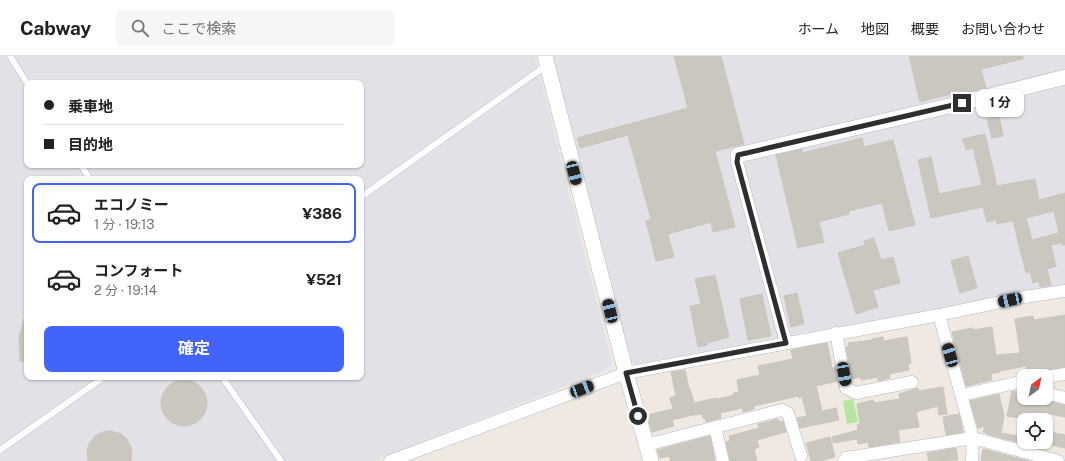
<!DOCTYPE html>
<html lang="ja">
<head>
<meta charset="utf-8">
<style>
	:root { --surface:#fff; --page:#f6f6f6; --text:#202124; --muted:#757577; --line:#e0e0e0; --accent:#4264fb }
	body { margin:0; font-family:"Public Sans","Noto Sans JP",sans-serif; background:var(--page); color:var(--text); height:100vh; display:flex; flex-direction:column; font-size:15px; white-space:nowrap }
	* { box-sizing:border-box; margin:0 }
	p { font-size:13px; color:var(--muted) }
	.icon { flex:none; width:22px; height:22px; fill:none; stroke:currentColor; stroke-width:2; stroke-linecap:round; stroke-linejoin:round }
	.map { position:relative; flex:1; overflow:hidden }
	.details { position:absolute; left:24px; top:120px; width:340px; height:204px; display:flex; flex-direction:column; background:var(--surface); border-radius:8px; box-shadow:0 1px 3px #0004 }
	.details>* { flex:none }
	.guide { position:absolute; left:24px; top:24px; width:340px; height:88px; border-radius:8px; box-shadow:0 1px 3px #0004; display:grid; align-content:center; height:88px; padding:0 20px; background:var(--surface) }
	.needle { width:26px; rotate:33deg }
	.tools { position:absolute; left:1017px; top:313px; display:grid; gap:8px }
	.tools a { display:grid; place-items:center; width:36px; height:36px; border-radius:8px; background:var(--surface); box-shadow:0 1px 3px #0004; font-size:20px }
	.end { position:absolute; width:18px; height:18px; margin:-9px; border:5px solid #2e2e2e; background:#fff; box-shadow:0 0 0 2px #fff }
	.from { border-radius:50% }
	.bubble { position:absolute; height:28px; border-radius:8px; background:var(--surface); box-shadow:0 1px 3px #0004; font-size:13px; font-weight:700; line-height:28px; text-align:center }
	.car { position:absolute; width:12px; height:24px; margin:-12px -6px; border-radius:5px; box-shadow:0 0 3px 1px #0007; background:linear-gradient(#222 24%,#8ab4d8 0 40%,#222 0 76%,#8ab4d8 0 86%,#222 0) }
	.guide b { display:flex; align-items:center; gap:14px; height:38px; font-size:15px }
	.guide b+b { border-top:1px solid var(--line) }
	.guide i { width:10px; height:10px; background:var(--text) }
	ul { padding:7px 0 0; list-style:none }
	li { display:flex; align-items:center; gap:12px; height:60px; margin:0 8px 6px; padding:0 12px; border:2px solid transparent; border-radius:8px }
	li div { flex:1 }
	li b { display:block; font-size:15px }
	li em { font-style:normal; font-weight:700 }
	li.active { border-color:var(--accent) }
	li>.icon { width:36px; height:36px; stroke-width:1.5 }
	.cta { display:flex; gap:8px; margin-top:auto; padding:8px 20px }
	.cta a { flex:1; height:46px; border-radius:8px; background:var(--accent); color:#fff; font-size:16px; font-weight:700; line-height:46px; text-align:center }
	header { display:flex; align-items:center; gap:24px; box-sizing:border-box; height:56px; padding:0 20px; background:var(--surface); border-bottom:1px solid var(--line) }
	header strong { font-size:19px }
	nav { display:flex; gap:22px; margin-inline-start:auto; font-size:14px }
	.search { width:280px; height:36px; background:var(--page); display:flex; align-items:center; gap:10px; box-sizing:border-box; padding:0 14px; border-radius:8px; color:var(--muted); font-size:15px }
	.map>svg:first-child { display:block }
	.industrial { fill:#e3e1e8; fill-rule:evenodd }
	.green { fill:#b6e59e }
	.building { fill:#cbc7bf; stroke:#cbc5ba; fill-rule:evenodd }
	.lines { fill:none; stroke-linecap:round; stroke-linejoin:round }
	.service-casing { stroke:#b4b7c1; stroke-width:7 }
	.minor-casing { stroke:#b4b7c1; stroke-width:13 }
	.tertiary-casing { stroke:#b4b7c1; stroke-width:16 }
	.service { stroke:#fff; stroke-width:6 }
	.minor { stroke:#fff; stroke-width:12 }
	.tertiary { stroke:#fff; stroke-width:15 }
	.route { stroke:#2e2e2e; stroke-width:5 }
</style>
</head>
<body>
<header>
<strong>Cabway</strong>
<div class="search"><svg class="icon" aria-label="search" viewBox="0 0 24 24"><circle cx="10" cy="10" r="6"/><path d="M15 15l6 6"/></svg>ここで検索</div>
<nav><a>ホーム</a><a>地図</a><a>概要</a><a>お問い合わせ</a></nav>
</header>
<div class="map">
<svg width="1065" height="405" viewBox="0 0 1065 405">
	<rect width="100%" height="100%" fill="#efe9e1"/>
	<!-- industrial -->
	<g class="industrial">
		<path d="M0 0H535L612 307 608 313 374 405H0ZM27 27H361V109H27ZM27 123H361V321H27Z"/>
		<path d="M552 0H1065V16L746 89 736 96 781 281 637 308 631 307Z"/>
		<path d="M1065 27V231L791 279 744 108 749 101Z"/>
	</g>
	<!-- green -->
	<path class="green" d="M853 343 858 366 847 368 843 345Z"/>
	<!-- building -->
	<g class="building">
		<path d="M674 0H721L744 88 715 95 735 171 713 176 711 166 668 178 674 201 656 205 646 165 651 163 628 79 580 92 577 82 688 52Z"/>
		<path d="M909 0H1023V3L981 13 986 32 960 38 959 36 920 46Z"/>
		<path d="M999 60 1003 80 992 82 987 63Z"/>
		<path d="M985 78 997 130 1035 123 1039 144 1065 137V189H1062L1061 187 1051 189 1056 210 1047 213 1051 229 1040 231 1039 225 1033 227 1030 216 1026 217 1013 165 997 168 996 164 987 166 983 151 931 162 918 104 931 101 939 138 982 129 973 92 966 94 963 83ZM1054 155 1059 177 1032 184 1026 162Z"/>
		<path d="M862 82 864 91 893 84 915 169 889 175 882 147 849 155V158L819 166 824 186 798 192 776 99 802 93V97Z"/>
		<path d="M874 182 881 204 893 201 900 227 873 234 878 251 856 258 838 197 865 189 864 185Z"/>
		<path d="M968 200 977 232 960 237 951 205Z"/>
		<path d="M715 219 729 281 707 287V289L698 291 690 250 701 248 695 223Z"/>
		<path d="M797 237 804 268 791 271 784 240Z"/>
		<path d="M762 238 771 280 748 284 740 243Z"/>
		<path d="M1065 259V311L1028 317 1026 310 1000 315V316L991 318 992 324 966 330 952 276 972 272 973 274 992 271 996 299 1020 297 1015 263 1033 260 1034 264Z"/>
		<path d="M25 260H27V305L20 306 19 281Z"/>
		<path d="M883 281 884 285 907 281 911 307H908L909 314 889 318 890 322 878 325V321L861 324V321L852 323 846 291H849L848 287 873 284 872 283Z"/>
		<path d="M827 287 832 312H835L837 325 816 330 822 355 836 352 839 364 800 372 797 362 807 360 802 341 799 342V340L754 350V353L743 356 742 352 720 357 721 362 706 366 705 362H703L702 358 697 359V358L672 364 674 370 652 376 647 359 673 353 670 342 676 340 671 316 685 314 689 333H690L694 347 716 342 717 343 734 339 733 337 739 336 737 324 760 319 758 310 793 303 791 294Z"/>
		<circle cx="184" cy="347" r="23"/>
		<path d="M943 331 947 358 939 359 938 350 916 356 919 371 898 374 900 386 869 391 868 386 858 388 857 383 833 387 832 381 858 374 857 369 860 368 857 348 873 344 874 347 900 343 899 338 918 332 919 335Z"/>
		<path d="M1012 335 1024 337V342H1040L1044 344 1065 349V361L1045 357 1044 364H1029L1007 360Z"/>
		<path d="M999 338 1004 360 1001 377 1024 381V386H1036L1035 391 987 378V377L983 376 985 370 978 372 970 345Z"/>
		<path d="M959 358 963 376 946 379 943 361Z"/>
		<path d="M778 363 779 366 783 365 786 376 757 384 759 391 754 393 757 405H730L726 386 730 385 729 380 759 372 758 368Z"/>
		<path d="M108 375 115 376 121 378 127 383 130 389 132 396 131 405H88L87 395 89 388 94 381 100 377Z"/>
		<path d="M1046 375 1065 379V392L1046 388Z"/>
		<path d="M710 380 715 405H671L669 400 660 402 657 394Z"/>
		<path d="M830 381 835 401 823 404V405H811L806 387Z"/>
		<path d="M956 392 958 404 929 405 927 397Z"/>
		<path d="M983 393 1029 405H985L981 404Z"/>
	</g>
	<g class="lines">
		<defs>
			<g id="service">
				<path d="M10 0 27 27"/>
				<path d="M81 109 90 123"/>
				<path d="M361 141 547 9"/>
				<path d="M222 321 281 405"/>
				<path d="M0 394 104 321"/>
			</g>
			<g id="minor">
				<path d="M738 99 737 106 786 287"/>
				<path d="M939 259 973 382 972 405"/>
				<path d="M836 277 846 332 856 337 912 326"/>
				<path d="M1046 321 1065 318"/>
				<path d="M1046 337 1065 342"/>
				<path d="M962 339 1024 325"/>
				<path d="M715 371 723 405"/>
				<path d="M646 389 782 354 788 357 801 400"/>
				<path d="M390 405 626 317 939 259 1024 241 1065 235"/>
				<path d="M844 405 846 402 973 382 1058 405"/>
			</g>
			<g id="tertiary">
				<path d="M545 0 626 317 651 405"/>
				<path d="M738 99 962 47 1065 21"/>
			</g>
		</defs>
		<!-- service casing -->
		<use href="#service" class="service-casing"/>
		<!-- minor casing -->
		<use href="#minor" class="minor-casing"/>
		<!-- tertiary casing -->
		<use href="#tertiary" class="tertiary-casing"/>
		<!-- service -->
		<use href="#service" class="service"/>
		<!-- minor -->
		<use href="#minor" class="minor"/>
		<!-- tertiary -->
		<use href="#tertiary" class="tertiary"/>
	</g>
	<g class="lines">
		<!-- route -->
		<path class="route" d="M638 360 626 317 786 287 737 106 738 99 962 47"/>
	</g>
</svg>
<div class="tools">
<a><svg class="needle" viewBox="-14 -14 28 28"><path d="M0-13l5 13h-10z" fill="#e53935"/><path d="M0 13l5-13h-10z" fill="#757577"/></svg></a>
<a><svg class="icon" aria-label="locate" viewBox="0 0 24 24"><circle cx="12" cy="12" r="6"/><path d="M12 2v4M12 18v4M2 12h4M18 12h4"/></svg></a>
</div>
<i class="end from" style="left:638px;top:360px"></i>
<i class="end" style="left:962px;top:47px"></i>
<div class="bubble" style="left:976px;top:33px;width:48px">1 分</div>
<i class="car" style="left:574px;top:117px;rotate:166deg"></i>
<i class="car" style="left:1010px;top:244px;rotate:258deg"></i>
<i class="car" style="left:610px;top:255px;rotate:346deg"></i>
<i class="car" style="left:950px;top:299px;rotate:344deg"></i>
<i class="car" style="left:844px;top:318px;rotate:170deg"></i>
<i class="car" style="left:582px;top:333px;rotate:69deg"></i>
<div class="guide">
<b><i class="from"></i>乗車地</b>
<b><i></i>目的地</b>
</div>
<section class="details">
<ul>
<li class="active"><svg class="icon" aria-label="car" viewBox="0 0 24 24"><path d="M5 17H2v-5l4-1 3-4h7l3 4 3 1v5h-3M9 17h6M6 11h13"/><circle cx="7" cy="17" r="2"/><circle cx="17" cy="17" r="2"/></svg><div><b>エコノミー</b><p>1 分 · 19:13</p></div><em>¥386</em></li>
<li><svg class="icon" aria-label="car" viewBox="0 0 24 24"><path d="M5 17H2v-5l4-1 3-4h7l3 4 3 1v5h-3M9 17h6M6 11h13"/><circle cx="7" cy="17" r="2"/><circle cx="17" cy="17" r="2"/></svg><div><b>コンフォート</b><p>2 分 · 19:14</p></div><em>¥521</em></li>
</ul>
<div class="cta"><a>確定</a></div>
</section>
</div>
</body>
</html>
